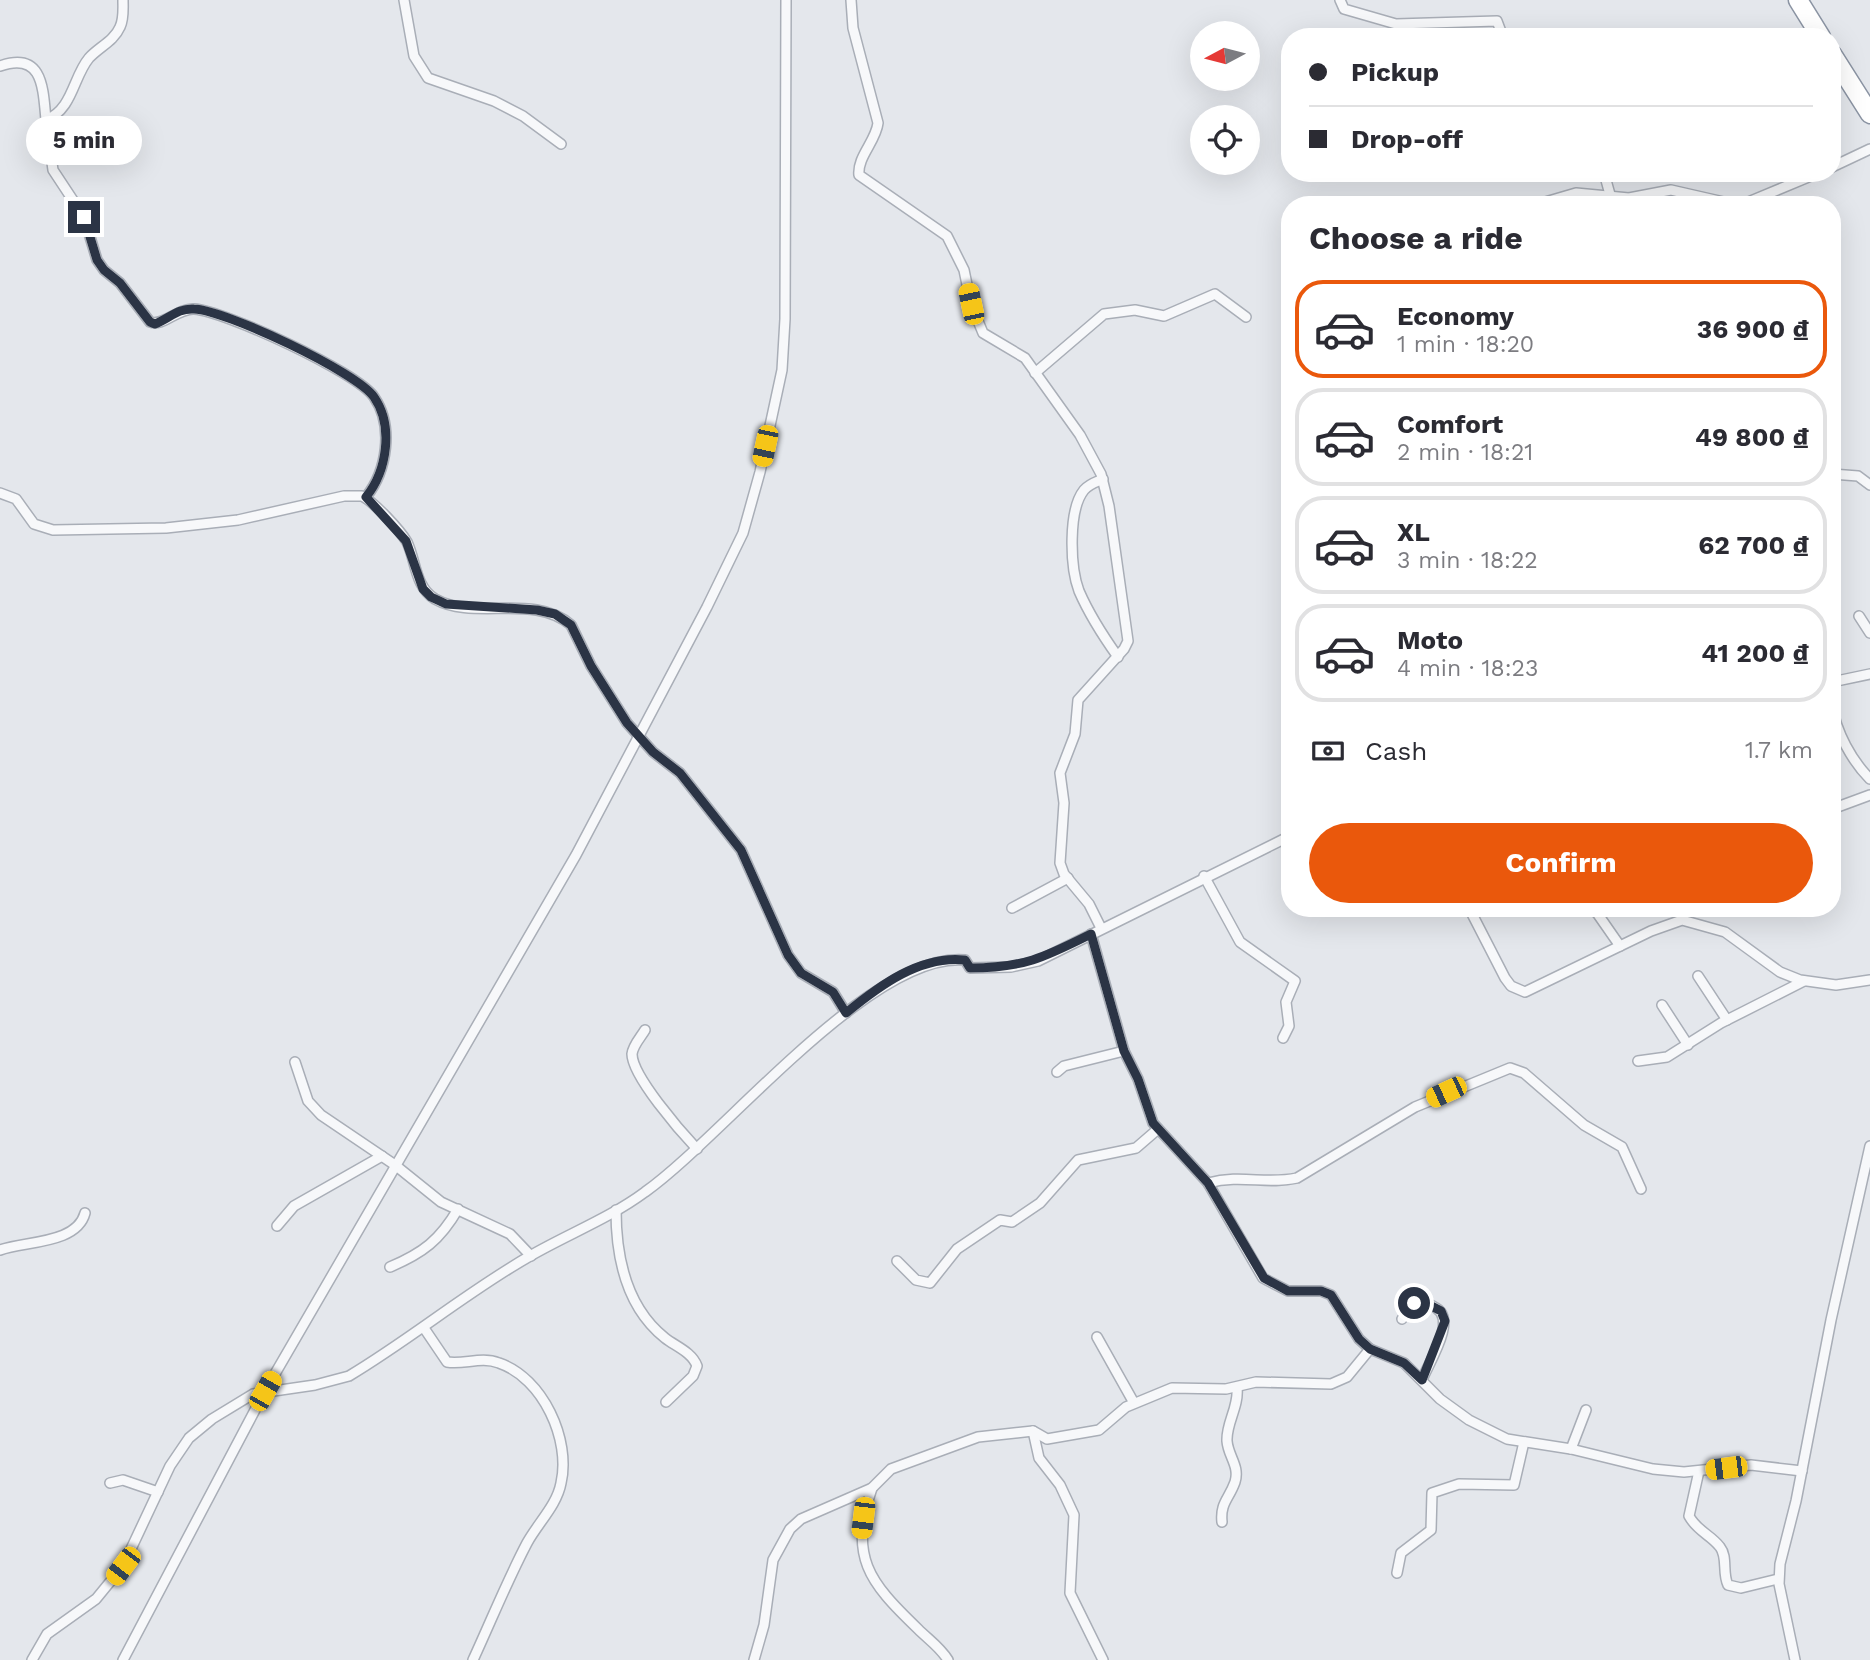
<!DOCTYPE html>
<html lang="en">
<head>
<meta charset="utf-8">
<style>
	:root { --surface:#fff; --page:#f2f2f3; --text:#2b2b33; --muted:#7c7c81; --line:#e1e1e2; --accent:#ea580c }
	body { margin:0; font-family:"Work Sans",sans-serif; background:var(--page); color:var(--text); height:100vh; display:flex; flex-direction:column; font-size:26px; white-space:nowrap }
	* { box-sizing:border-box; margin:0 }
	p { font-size:23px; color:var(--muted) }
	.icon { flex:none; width:38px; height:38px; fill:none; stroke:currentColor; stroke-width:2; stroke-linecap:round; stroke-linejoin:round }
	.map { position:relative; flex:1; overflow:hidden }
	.panel { position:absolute; left:1281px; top:196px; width:560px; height:721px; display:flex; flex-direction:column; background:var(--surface); border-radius:28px; box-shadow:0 7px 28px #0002 }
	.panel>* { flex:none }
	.banner { position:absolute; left:1281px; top:28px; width:560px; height:154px; border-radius:28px; box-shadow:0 7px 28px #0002; display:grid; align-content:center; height:154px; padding:0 28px; background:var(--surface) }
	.needle { width:46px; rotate:263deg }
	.fabs { position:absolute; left:1190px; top:21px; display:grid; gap:14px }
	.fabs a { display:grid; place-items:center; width:70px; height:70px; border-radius:50%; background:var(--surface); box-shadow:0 7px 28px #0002; font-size:35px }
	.end { position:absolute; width:32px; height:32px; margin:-16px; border:9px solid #2b3445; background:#fff; box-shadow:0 0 0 4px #fff }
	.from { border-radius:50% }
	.bubble { position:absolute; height:49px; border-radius:24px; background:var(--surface); box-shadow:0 7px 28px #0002; font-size:23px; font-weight:700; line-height:49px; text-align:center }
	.car { position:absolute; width:21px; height:42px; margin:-21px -10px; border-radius:9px; box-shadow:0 0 5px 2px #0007; background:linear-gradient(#f5c518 24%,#345 0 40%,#f5c518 0 76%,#345 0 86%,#f5c518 0) }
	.banner b { display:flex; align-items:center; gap:24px; height:66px; font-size:26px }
	.banner b+b { border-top:2px solid var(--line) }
	.banner i { width:18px; height:18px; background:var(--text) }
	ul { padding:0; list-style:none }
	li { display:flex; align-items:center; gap:21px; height:98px; margin:0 14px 10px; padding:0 14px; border:4px solid var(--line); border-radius:28px }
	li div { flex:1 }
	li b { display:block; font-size:26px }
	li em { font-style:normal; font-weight:700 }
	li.selected { border-color:var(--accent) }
	li>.icon { width:63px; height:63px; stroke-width:1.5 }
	h2 { padding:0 28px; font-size:32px; line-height:84px }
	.pay { display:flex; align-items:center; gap:18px; height:77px; padding:0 28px; font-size:26px }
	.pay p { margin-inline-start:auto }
	.cta { display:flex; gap:14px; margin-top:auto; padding:14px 28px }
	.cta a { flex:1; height:80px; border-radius:42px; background:var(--accent); color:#fff; font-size:28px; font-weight:700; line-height:80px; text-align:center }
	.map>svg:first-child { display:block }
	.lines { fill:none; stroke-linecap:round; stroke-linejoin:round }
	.street-casing { stroke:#a9aeb7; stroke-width:12 }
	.highway-casing { stroke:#8b94a3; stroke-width:21 }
	.street { stroke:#f7f8fa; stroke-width:9 }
	.highway { stroke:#fff; stroke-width:18 }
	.route { stroke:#2b3445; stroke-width:9 }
</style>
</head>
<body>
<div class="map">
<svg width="1870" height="1660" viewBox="0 0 1870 1660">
	<rect width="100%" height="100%" fill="#e4e7ec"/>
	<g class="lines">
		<defs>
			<g id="street">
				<path d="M404 0 414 56 428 78 494 101 523 116 561 144"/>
				<path d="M851 0 853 28 878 123C876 141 857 157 859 175L947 236 964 270 971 304 983 333 1025 358 1080 435 1101 474 1109 506 1128 641 1124 649 1078 700 1075 734 1060 773 1064 803 1060 863 1064 874 1089 904 1101 928"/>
				<path d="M1340 0 1344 9 1396 24 1497 21 1503 37"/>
				<path d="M0 66C43 51 43 88 46 120 73 109 73 77 89 58 99 47 114 41 120 27 124 19 123 9 123 0"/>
				<path d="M46 120 53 170 84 217 97 260 104 270 120 283 150 322C163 327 178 308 194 309 225 311 357 372 374 397 394 426 387 471 366 497"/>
				<path d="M1832 167 1870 149"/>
				<path d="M1604 173 1611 198"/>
				<path d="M1535 205 1576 193 1629 198 1671 190 1728 203H1746L1818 173"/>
				<path d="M1035 373 1104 314 1135 310 1164 316 1215 294 1246 317"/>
				<path d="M1832 474 1858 476 1870 485"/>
				<path d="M1103 479C1096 482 1089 484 1084 490 1068 510 1070 567 1079 591 1089 614 1103 636 1118 657"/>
				<path d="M0 493 16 499 34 524 53 530 166 528 238 520 344 496H362C374 502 400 530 407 542 416 561 415 587 435 599 474 621 534 593 571 625L591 666 627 723 653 752 680 773 741 850 788 955 801 973 833 992 846 1013"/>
				<path d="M1859 616 1870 633"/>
				<path d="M1832 682 1870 674"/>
				<path d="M1832 706C1836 732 1852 761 1870 779"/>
				<path d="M1832 809 1870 795"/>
				<path d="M1204 876 1240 942 1295 981 1286 1002 1289 1026 1283 1038"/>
				<path d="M1012 908 1068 878"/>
				<path d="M1469 908 1505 978 1511 986 1525 992 1651 931 1682 920 1725 932 1780 972 1800 980 1836 985 1870 980"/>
				<path d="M1588 908 1597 913 1620 946"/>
				<path d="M1091 934 1124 1051 1138 1079 1153 1123 1208 1183 1263 1278 1288 1291H1321L1331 1295 1359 1339 1370 1349 1404 1363 1440 1399 1469 1420 1507 1439 1571 1449 1653 1469 1684 1472 1751 1465 1802 1471"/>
				<path d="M1698 976 1727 1020"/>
				<path d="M1662 1005 1688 1045"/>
				<path d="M645 1030C641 1037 633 1045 632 1054 632 1076 681 1132 697 1149"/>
				<path d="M1638 1061 1667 1057 1721 1023 1804 981"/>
				<path d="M295 1062 308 1101 321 1115 395 1165 441 1202 510 1234 531 1256"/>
				<path d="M1057 1072 1064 1066 1124 1051"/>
				<path d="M1208 1183C1242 1174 1266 1185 1297 1178L1415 1107 1510 1068 1524 1073 1584 1125 1622 1147 1641 1189"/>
				<path d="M616 1210C616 1257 626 1307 665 1338 675 1346 692 1352 697 1366L693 1376 666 1402"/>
				<path d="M277 1226 294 1206 382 1156"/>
				<path d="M0 1250C25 1241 77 1244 85 1213"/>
				<path d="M897 1261 916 1280 930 1283 957 1249 1000 1220 1012 1222 1040 1203 1078 1160 1136 1148 1158 1129"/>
				<path d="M390 1267C423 1253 440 1240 458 1209"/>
				<path d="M1402 1319 1414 1303C1423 1300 1428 1303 1436 1308 1457 1320 1429 1362 1422 1380"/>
				<path d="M424 1328 447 1362C464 1365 481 1356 499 1363 543 1378 571 1440 561 1483 557 1505 538 1523 527 1543 507 1581 491 1621 473 1660"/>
				<path d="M1097 1337 1134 1403"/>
				<path d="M1033 1431 1039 1458 1060 1485 1074 1515 1070 1593 1103 1660"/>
				<path d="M1571 1449 1586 1410"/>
				<path d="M1699 1471 1689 1516C1697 1531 1711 1535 1720 1547 1728 1557 1722 1573 1728 1585L1741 1588 1778 1579"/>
				<path d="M110 1483 123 1480 158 1492"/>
				<path d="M872 1488C849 1557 868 1581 918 1629 929 1640 940 1647 948 1660"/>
				<path d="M1222 1522C1220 1503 1229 1499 1235 1482 1240 1466 1228 1456 1227 1441 1226 1423 1239 1407 1237 1388"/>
				<path d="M1397 1573 1401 1553 1431 1530 1432 1493 1459 1484 1514 1485 1524 1442"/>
				<path d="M32 1660 47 1634 96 1599 123 1566 170 1466 189 1438 212 1419 253 1394 315 1385 349 1376C411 1339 467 1292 530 1256 568 1234 610 1218 645 1192 723 1137 871 951 965 960L970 968 1011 967 1038 961 1290 836"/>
				<path d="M123 1660 265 1391 576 855 707 607 743 533 760 472 782 370 785 319 786 0"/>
				<path d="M754 1660 764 1625 773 1560 790 1529 801 1519 872 1488 891 1469 978 1437 1033 1431 1047 1439 1099 1430 1126 1407 1172 1388 1226 1389 1256 1382 1331 1384 1347 1377 1370 1349"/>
				<path d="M1795 1660 1779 1584 1780 1564 1796 1501 1831 1320 1870 1146"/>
			</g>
			<g id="highway">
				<path d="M1798 0 1821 37"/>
				<path d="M1832 54 1870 114"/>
			</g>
		</defs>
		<!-- street casing -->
		<use href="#street" class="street-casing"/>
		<!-- highway casing -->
		<use href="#highway" class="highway-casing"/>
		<!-- street -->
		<use href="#street" class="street"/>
		<!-- highway -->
		<use href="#highway" class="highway"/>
	</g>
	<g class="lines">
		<!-- route -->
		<path class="route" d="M84 217 97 260 104 270 120 283 150 322 155 324C169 319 177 308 194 309 225 310 357 372 374 397 394 426 387 471 366 497L406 541 423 589 431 597 446 604 537 610 555 614 571 625 591 666 627 723 653 752 680 773 741 850 788 955 801 973 833 992 846 1013C879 986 920 955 965 960L970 968C1024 968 1045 957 1091 934L1124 1051 1138 1079 1153 1123 1208 1183 1264 1278 1288 1291H1321L1331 1295 1359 1339 1370 1349 1404 1363 1422 1380 1445 1321 1441 1311 1422 1301 1414 1303"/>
	</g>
</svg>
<div class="fabs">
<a><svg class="needle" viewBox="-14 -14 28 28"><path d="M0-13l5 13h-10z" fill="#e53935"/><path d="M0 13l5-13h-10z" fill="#7c7c81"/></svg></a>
<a><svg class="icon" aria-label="locate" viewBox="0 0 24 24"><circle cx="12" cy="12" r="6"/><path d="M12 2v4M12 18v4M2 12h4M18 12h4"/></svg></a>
</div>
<i class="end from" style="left:1414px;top:1303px"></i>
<i class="end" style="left:84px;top:217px"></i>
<div class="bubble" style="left:26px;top:116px;width:116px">5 min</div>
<i class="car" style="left:971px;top:304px;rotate:348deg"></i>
<i class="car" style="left:765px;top:446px;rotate:192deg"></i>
<i class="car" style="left:1446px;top:1092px;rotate:245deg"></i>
<i class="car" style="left:265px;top:1391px;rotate:30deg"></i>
<i class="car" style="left:1726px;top:1468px;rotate:263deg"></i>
<i class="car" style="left:863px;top:1518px;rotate:187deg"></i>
<i class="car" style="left:123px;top:1566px;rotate:217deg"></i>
<div class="banner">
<b><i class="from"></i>Pickup</b>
<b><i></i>Drop-off</b>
</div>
<section class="panel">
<h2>Choose a ride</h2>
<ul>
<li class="selected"><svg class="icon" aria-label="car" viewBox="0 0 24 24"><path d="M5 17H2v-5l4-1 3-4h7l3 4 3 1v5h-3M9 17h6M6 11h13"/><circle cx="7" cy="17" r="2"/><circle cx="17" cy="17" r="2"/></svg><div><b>Economy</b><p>1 min · 18:20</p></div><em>36 900 ₫</em></li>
<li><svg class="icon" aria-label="car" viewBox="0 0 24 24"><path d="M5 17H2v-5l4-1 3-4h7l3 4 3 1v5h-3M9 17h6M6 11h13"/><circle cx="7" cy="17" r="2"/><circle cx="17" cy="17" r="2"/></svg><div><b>Comfort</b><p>2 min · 18:21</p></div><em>49 800 ₫</em></li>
<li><svg class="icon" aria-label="car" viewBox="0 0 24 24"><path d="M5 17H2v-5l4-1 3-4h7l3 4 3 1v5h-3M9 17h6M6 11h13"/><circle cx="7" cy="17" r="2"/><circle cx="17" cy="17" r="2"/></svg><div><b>XL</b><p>3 min · 18:22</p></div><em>62 700 ₫</em></li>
<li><svg class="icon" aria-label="car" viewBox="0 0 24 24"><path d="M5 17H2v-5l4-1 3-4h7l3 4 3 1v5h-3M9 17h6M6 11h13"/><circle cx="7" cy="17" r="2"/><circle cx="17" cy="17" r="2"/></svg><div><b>Moto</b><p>4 min · 18:23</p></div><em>41 200 ₫</em></li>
</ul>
<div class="pay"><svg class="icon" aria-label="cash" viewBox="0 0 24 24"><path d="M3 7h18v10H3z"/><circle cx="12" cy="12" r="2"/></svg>Cash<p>1.7 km</p></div>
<div class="cta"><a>Confirm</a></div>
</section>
</div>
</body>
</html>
